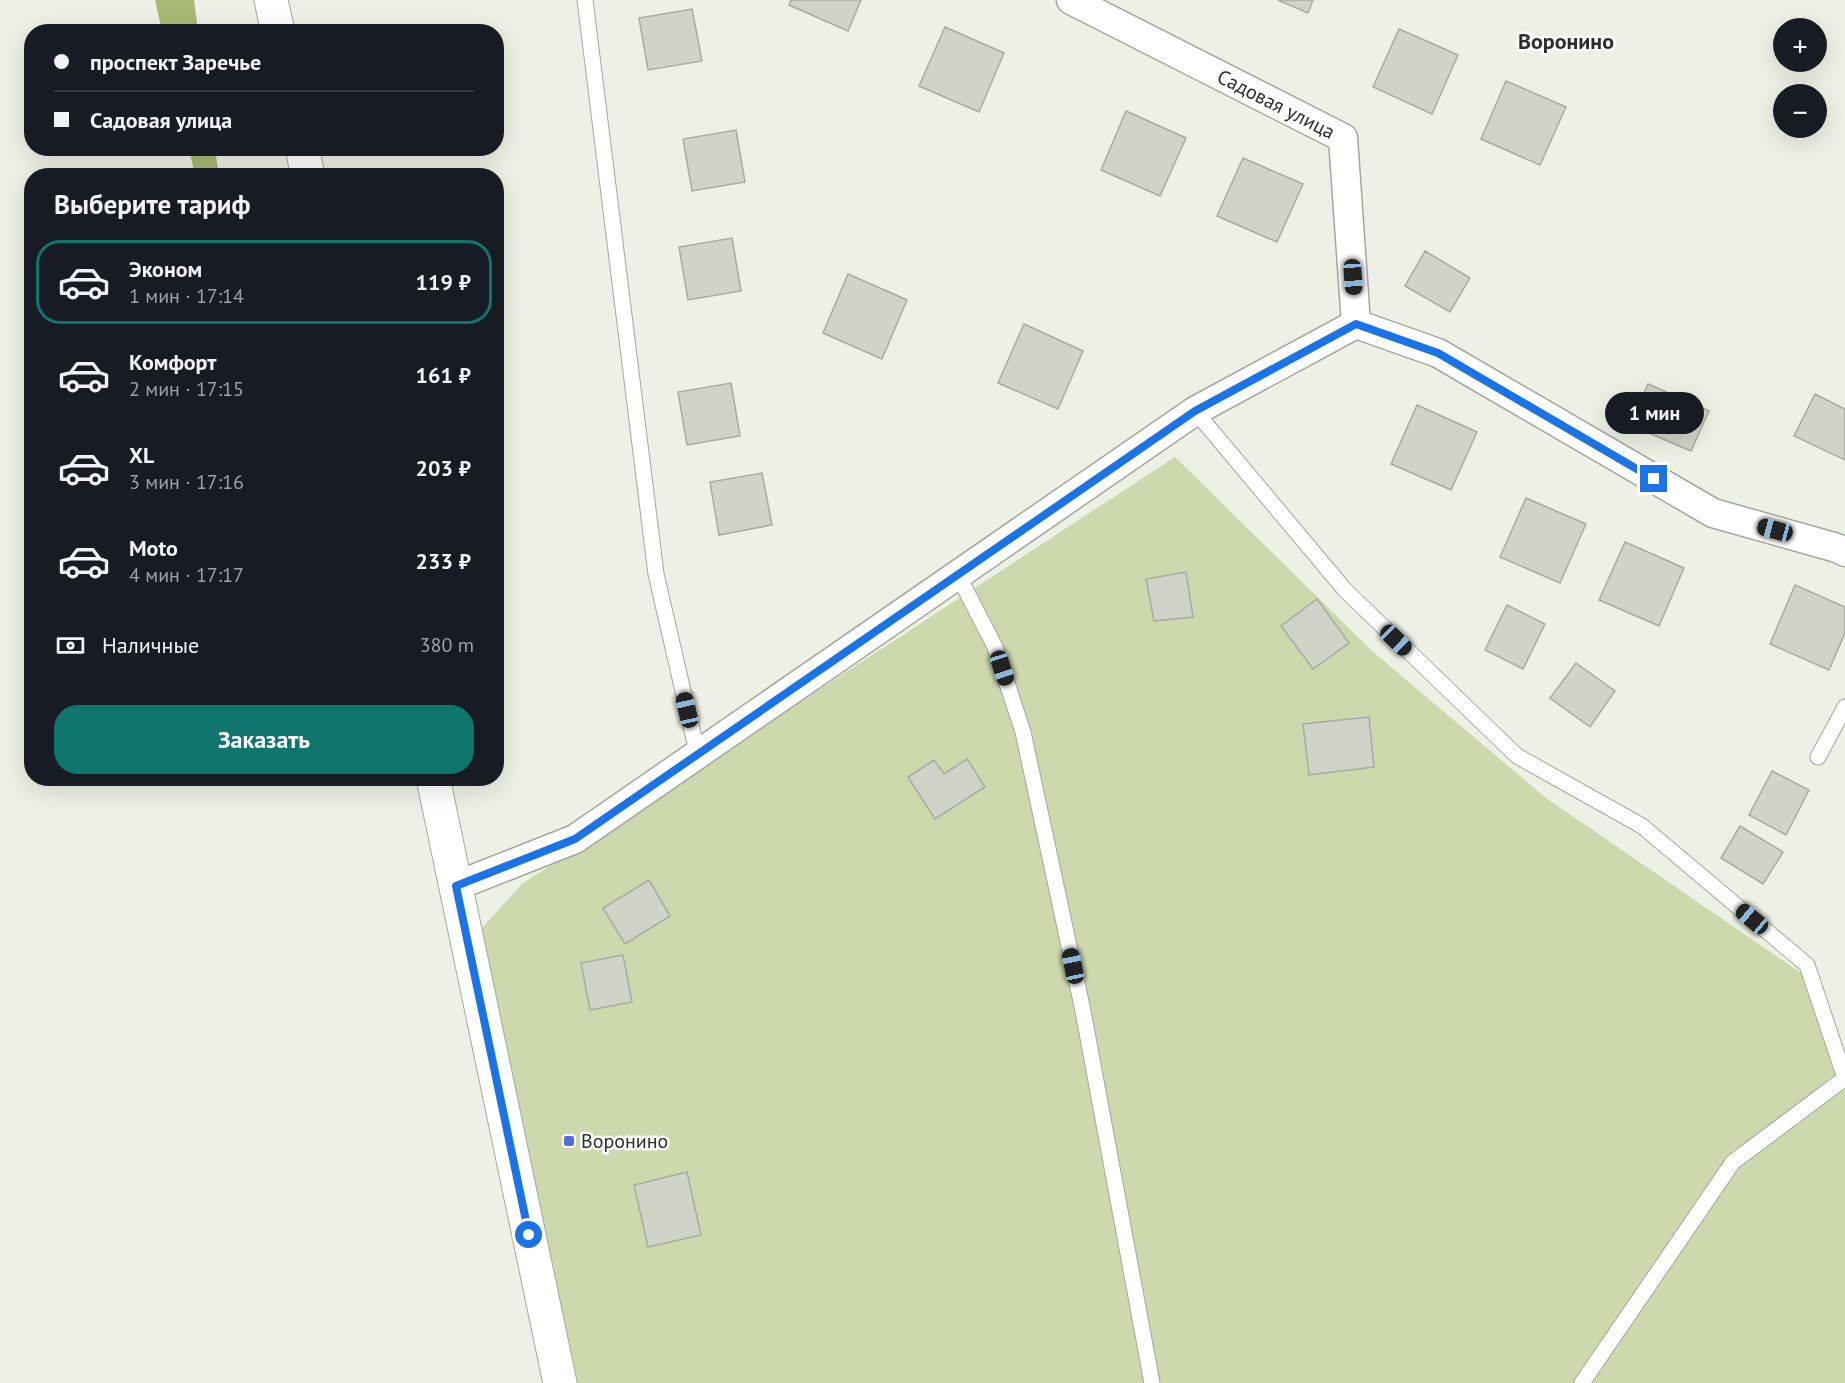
<!DOCTYPE html>
<html lang="ru">
<head>
<meta charset="utf-8">
<style>
	:root { --surface:#171b24; --page:#20242c; --text:#f1f3f6; --muted:#9ea1a6; --line:#363941; --accent:#0f766e }
	body { margin:0; font-family:"PT Sans",sans-serif; background:var(--page); color:var(--text); height:100vh; display:flex; flex-direction:column; font-size:22px; white-space:nowrap }
	* { box-sizing:border-box; margin:0 }
	p { font-size:20px; color:var(--muted) }
	.icon { flex:none; width:33px; height:33px; fill:none; stroke:currentColor; stroke-width:2; stroke-linecap:round; stroke-linejoin:round }
	.map { position:relative; flex:1; overflow:hidden }
	.panel { position:absolute; left:24px; top:168px; width:480px; height:618px; display:flex; flex-direction:column; background:var(--surface); border-radius:24px; box-shadow:0 6px 24px #0002 }
	.panel>* { flex:none }
	.hud { position:absolute; left:24px; top:24px; width:480px; height:132px; border-radius:24px; box-shadow:0 6px 24px #0002; display:grid; align-content:center; height:132px; padding:0 30px; background:var(--surface) }
	.controls { position:absolute; left:1773px; top:18px; display:grid; gap:12px }
	.controls a { display:grid; place-items:center; width:54px; height:54px; border-radius:50%; background:var(--surface); box-shadow:0 6px 24px #0002; font-size:30px }
	.end { position:absolute; width:27px; height:27px; margin:-14px; border:8px solid #1a73e8; background:#fff; box-shadow:0 0 0 3px #fff }
	.from { border-radius:50% }
	.bubble { position:absolute; height:42px; border-radius:21px; background:var(--surface); box-shadow:0 6px 24px #0002; font-size:20px; font-weight:700; line-height:42px; text-align:center }
	.car { position:absolute; width:18px; height:36px; margin:-18px -9px; border-radius:8px; box-shadow:0 0 4px 2px #0007; background:linear-gradient(#222 24%,#8ab4d8 0 40%,#222 0 76%,#8ab4d8 0 86%,#222 0) }
	.hud b { display:flex; align-items:center; gap:21px; height:57px; font-size:22px }
	.hud b+b { border-top:2px solid var(--line) }
	.hud i { width:15px; height:15px; background:var(--text) }
	ul { padding:0; list-style:none }
	li { display:flex; align-items:center; gap:18px; height:84px; margin:0 12px 9px; padding:0 18px; border:3px solid transparent; border-radius:24px }
	li div { flex:1 }
	li b { display:block; font-size:22px }
	li em { font-style:normal; font-weight:700 }
	li.selected { border-color:var(--accent) }
	li>.icon { width:54px; height:54px; stroke-width:1.5 }
	h2 { padding:0 30px; font-size:27px; line-height:72px }
	.pay { display:flex; align-items:center; gap:15px; height:66px; padding:0 30px; font-size:22px }
	.pay p { margin-inline-start:auto }
	.button { display:flex; gap:12px; margin-top:auto; padding:12px 30px }
	.button a { flex:1; height:69px; border-radius:24px; background:var(--accent); color:#fff; font-size:24px; font-weight:700; line-height:69px; text-align:center }
	.map>svg:first-child { display:block }
	.green { fill:#cdd8ad }
	.forest { fill:#a8b974 }
	.building { fill:#d0d3c7; stroke:#a8aba0; stroke-width:1.5 }
	.lines { fill:none; stroke-linecap:round; stroke-linejoin:round }
	.lane-casing { stroke:#a4a79c; stroke-width:17 }
	.street-casing { stroke:#a4a79c; stroke-width:31 }
	.secondary-casing { stroke:#a4a79c; stroke-width:35 }
	.lane { stroke:#fff; stroke-width:15 }
	.street { stroke:#fff; stroke-width:28 }
	.secondary { stroke:#fff; stroke-width:33 }
	.route { stroke:#1a73e8; stroke-width:8 }
	.poi-dot { fill:#506ce1; stroke:#fff; stroke-width:2 }
	.labels { text-anchor:middle; stroke-width:5; stroke-linejoin:round; paint-order:stroke }
	.street-label { font-size:20px; fill:#2d2e2a; stroke:#fff }
	.poi-label { font-size:20px; fill:#2d2e2a; stroke:#fff; text-anchor:start }
	.quarter-label { font-size:22px; font-weight:bold; fill:#2d2e2a; stroke:#fff }
</style>
</head>
<body>
<div class="map">
<svg width="1845" height="1383" viewBox="0 0 1845 1383">
	<rect width="100%" height="100%" fill="#edf0e4"/>
	<!-- green -->
	<path class="green" d="M1175 457 1372 651 1546 798 1804 975 1832 1066 1845 1082V1383H575L473 938 522 884Z"/>
	<!-- forest -->
	<g class="forest">
		<path d="M155 0H194L198 31H162Z"/>
		<path d="M189 149H215L219 175H195Z"/>
	</g>
	<!-- building -->
	<g class="building">
		<path d="M791 0H861L848 31 789 5Z"/>
		<path d="M1278 0H1313L1308 13Z"/>
		<path d="M692 9 702 61 648 70 639 18Z"/>
		<path d="M945 27 1004 53 979 112 919 86Z"/>
		<path d="M1399 29 1458 55 1432 114 1373 87Z"/>
		<path d="M1506 81 1566 107 1540 165 1481 139Z"/>
		<path d="M1126 111 1186 138 1160 196 1101 170Z"/>
		<path d="M736 130 745 182 692 191 683 139Z"/>
		<path d="M1243 158 1303 184 1277 242 1217 216Z"/>
		<path d="M732 238 741 291 688 300 679 247Z"/>
		<path d="M1425 251 1470 278 1450 312 1405 286Z"/>
		<path d="M848 274 907 300 882 359 823 333Z"/>
		<path d="M1024 324 1083 351 1058 409 998 383Z"/>
		<path d="M731 383 740 436 687 445 678 392Z"/>
		<path d="M1648 384 1709 411 1691 451 1630 425Z"/>
		<path d="M1815 394 1845 409V460L1794 436Z"/>
		<path d="M1417 405 1477 432 1451 490 1391 464Z"/>
		<path d="M762 473 772 525 719 535 710 482Z"/>
		<path d="M1526 498 1586 524 1560 583 1500 557Z"/>
		<path d="M1625 542 1684 568 1659 626 1599 600Z"/>
		<path d="M1186 572 1193 617 1154 621 1146 579Z"/>
		<path d="M1795 585 1845 607V633L1829 670 1770 644Z"/>
		<path d="M1317 599 1349 643 1313 669 1281 626Z"/>
		<path d="M1507 605 1545 624 1523 669 1485 650Z"/>
		<path d="M1576 663 1615 691 1590 727 1550 698Z"/>
		<path d="M1369 717 1374 767 1309 775 1303 724Z"/>
		<path d="M967 759 985 787 935 819 908 777 934 760 944 774Z"/>
		<path d="M1772 771 1809 790 1786 835 1749 815Z"/>
		<path d="M1740 826 1783 852 1763 884 1721 858Z"/>
		<path d="M649 880 670 916 625 944 603 908Z"/>
		<path d="M623 955 632 1002 590 1010 581 963Z"/>
		<path d="M687 1172 701 1235 648 1247 634 1185Z"/>
	</g>
	<g class="lines">
		<defs>
			<g id="lane">
				<path d="M585 0 656 574 698 756"/>
				<path d="M1195 411 1345 590 1517 756 1642 826 1807 965 1845 1078"/>
				<path d="M958 575 995 647 1023 732 1083 1011 1152 1383"/>
				<path d="M1818 757 1845 707"/>
				<path d="M1582 1383 1733 1162 1845 1078"/>
			</g>
			<g id="street">
				<path id="s1" d="M1071 0 1343 138 1356 324 1438 353 1713 513 1837 548 1845 552"/>
				<path d="M456 886 575 839 1195 411 1356 324"/>
			</g>
			<g id="secondary">
				<path d="M271 0 278 32"/>
				<path d="M302 148 308 176"/>
				<path d="M433 778 560 1383"/>
			</g>
		</defs>
		<!-- lane casing -->
		<use href="#lane" class="lane-casing"/>
		<!-- street casing -->
		<use href="#street" class="street-casing"/>
		<!-- secondary casing -->
		<use href="#secondary" class="secondary-casing"/>
		<!-- lane -->
		<use href="#lane" class="lane"/>
		<!-- street -->
		<use href="#street" class="street"/>
		<!-- secondary -->
		<use href="#secondary" class="secondary"/>
	</g>
	<g class="lines">
		<!-- route -->
		<path class="route" d="M529 1235 456 886 575 839 1195 411 1356 324 1438 353 1654 479"/>
	</g>
	<!-- markers -->
	<rect class="poi-dot" x="563" y="1135" width="12" height="12" rx="3"/>
	<g class="labels">
		<!-- street labels -->
		<g class="street-label">
			<text dy="7" stroke="none"><textPath href="#s1" startOffset="230">Садовая улица</textPath></text>
		</g>
		<!-- poi labels -->
		<g class="poi-label">
			<text x="581" y="1148">Воронино</text>
		</g>
		<!-- quarter labels -->
		<g class="quarter-label">
			<text x="1566" y="49">Воронино</text>
		</g>
	</g>
</svg>
<div class="controls">
<a>+</a>
<a>−</a>
</div>
<i class="end from" style="left:529px;top:1235px"></i>
<i class="end" style="left:1654px;top:479px"></i>
<div class="bubble" style="left:1605px;top:392px;width:99px">1 мин</div>
<i class="car" style="left:1353px;top:277px;rotate:176deg"></i>
<i class="car" style="left:1775px;top:530px;rotate:285deg"></i>
<i class="car" style="left:1396px;top:640px;rotate:134deg"></i>
<i class="car" style="left:1002px;top:668px;rotate:162deg"></i>
<i class="car" style="left:687px;top:710px;rotate:347deg"></i>
<i class="car" style="left:1752px;top:919px;rotate:310deg"></i>
<i class="car" style="left:1073px;top:966px;rotate:348deg"></i>
<div class="hud">
<b><i class="from"></i>проспект Заречье</b>
<b><i></i>Садовая улица</b>
</div>
<section class="panel">
<h2>Выберите тариф</h2>
<ul>
<li class="selected"><svg class="icon" aria-label="car" viewBox="0 0 24 24"><path d="M5 17H2v-5l4-1 3-4h7l3 4 3 1v5h-3M9 17h6M6 11h13"/><circle cx="7" cy="17" r="2"/><circle cx="17" cy="17" r="2"/></svg><div><b>Эконом</b><p>1 мин · 17:14</p></div><em>119 ₽</em></li>
<li><svg class="icon" aria-label="car" viewBox="0 0 24 24"><path d="M5 17H2v-5l4-1 3-4h7l3 4 3 1v5h-3M9 17h6M6 11h13"/><circle cx="7" cy="17" r="2"/><circle cx="17" cy="17" r="2"/></svg><div><b>Комфорт</b><p>2 мин · 17:15</p></div><em>161 ₽</em></li>
<li><svg class="icon" aria-label="car" viewBox="0 0 24 24"><path d="M5 17H2v-5l4-1 3-4h7l3 4 3 1v5h-3M9 17h6M6 11h13"/><circle cx="7" cy="17" r="2"/><circle cx="17" cy="17" r="2"/></svg><div><b>XL</b><p>3 мин · 17:16</p></div><em>203 ₽</em></li>
<li><svg class="icon" aria-label="car" viewBox="0 0 24 24"><path d="M5 17H2v-5l4-1 3-4h7l3 4 3 1v5h-3M9 17h6M6 11h13"/><circle cx="7" cy="17" r="2"/><circle cx="17" cy="17" r="2"/></svg><div><b>Moto</b><p>4 мин · 17:17</p></div><em>233 ₽</em></li>
</ul>
<div class="pay"><svg class="icon" aria-label="cash" viewBox="0 0 24 24"><path d="M3 7h18v10H3z"/><circle cx="12" cy="12" r="2"/></svg>Наличные<p>380 m</p></div>
<div class="button"><a>Заказать</a></div>
</section>
</div>
</body>
</html>
